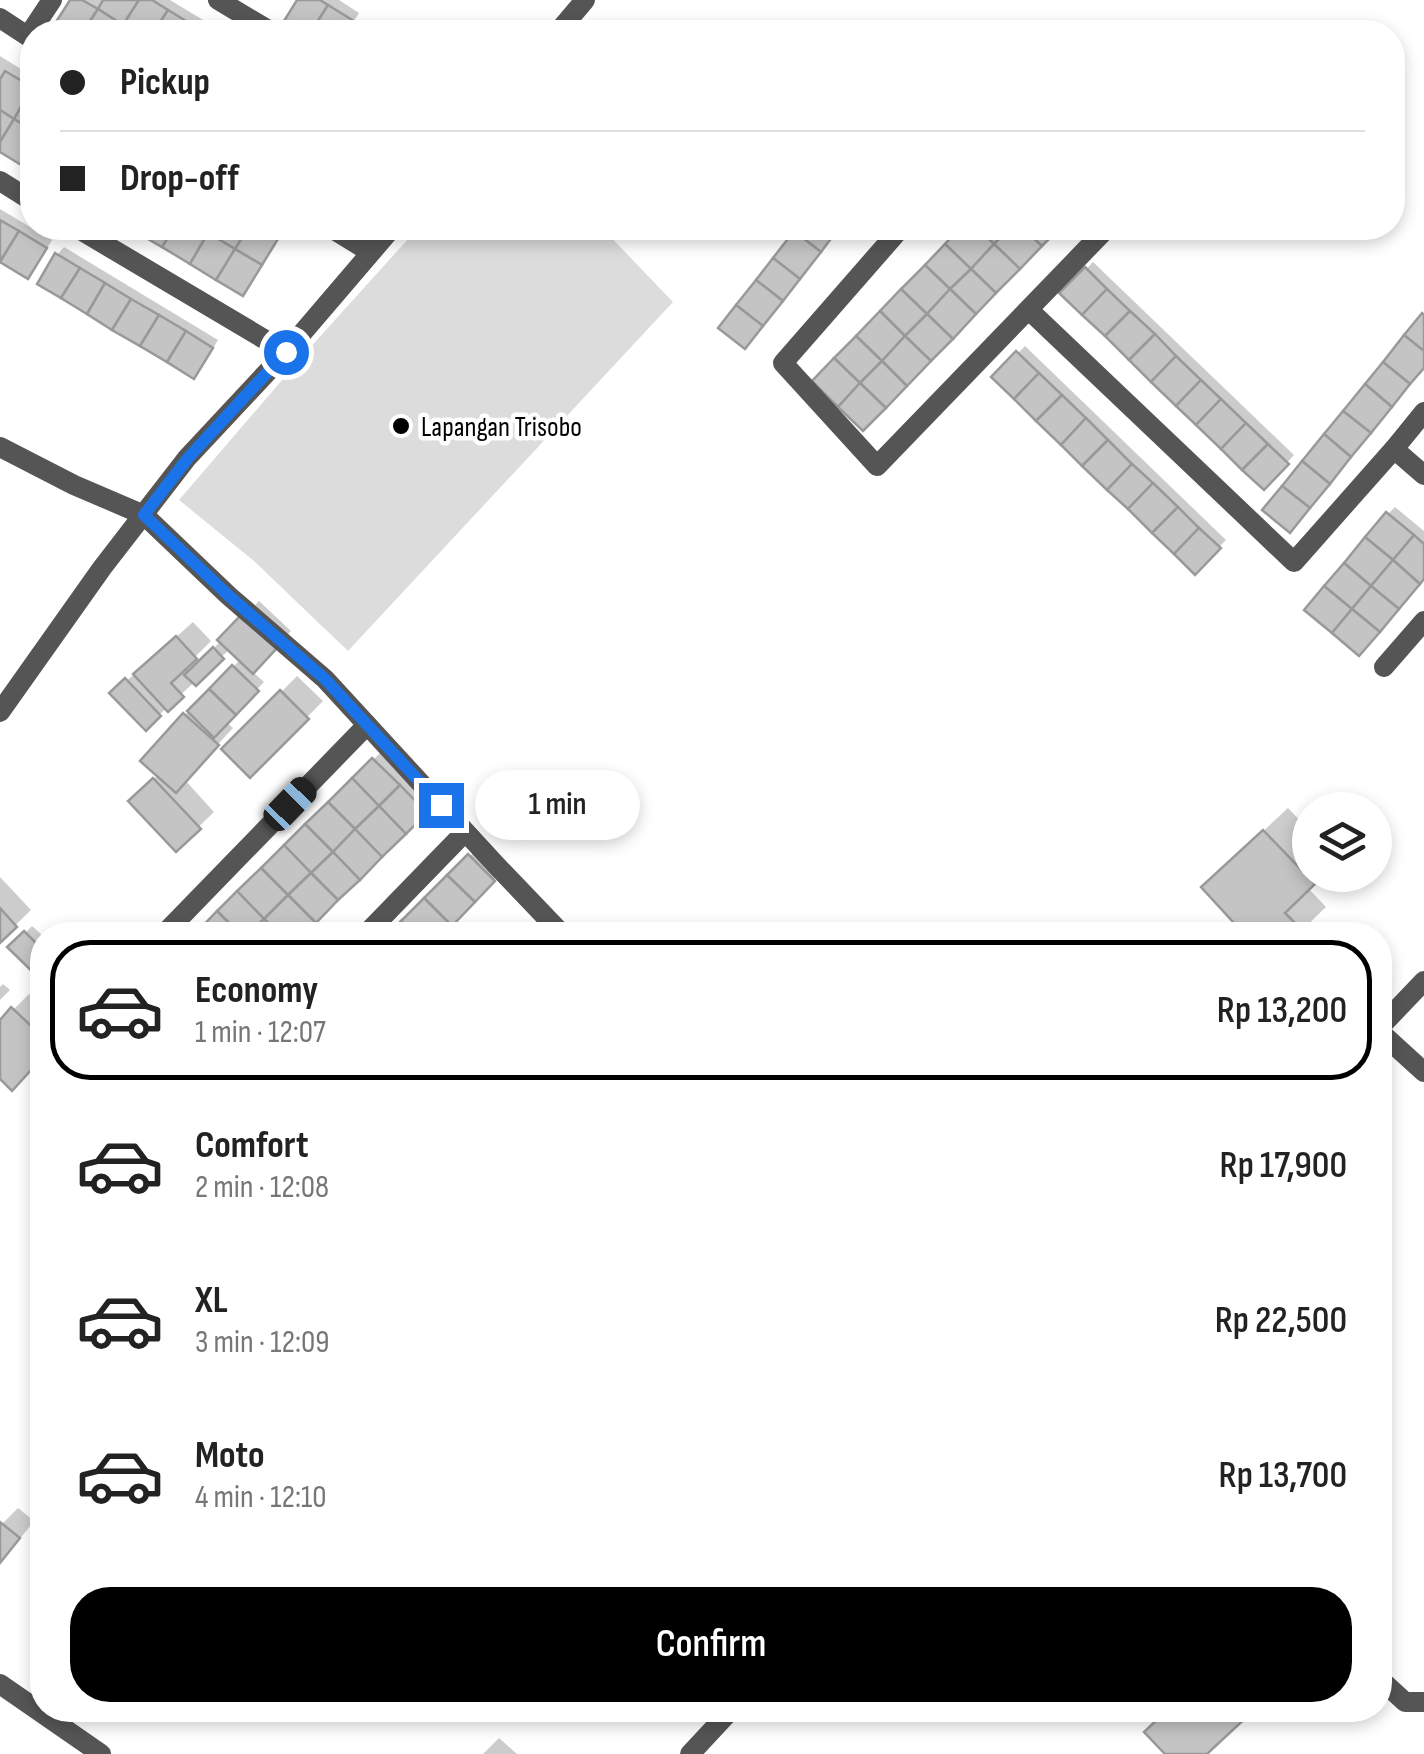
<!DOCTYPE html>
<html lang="en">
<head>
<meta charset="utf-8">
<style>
	:root { --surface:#fff; --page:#f2f2f2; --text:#222; --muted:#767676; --line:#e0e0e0; --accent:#000 }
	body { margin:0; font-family:"Sofia Sans Condensed",sans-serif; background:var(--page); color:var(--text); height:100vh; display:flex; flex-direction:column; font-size:38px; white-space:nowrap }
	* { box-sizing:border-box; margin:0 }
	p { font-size:32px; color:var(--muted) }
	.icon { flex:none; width:55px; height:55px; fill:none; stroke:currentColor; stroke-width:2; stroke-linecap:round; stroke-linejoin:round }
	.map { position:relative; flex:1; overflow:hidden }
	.panel { position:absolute; left:30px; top:922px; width:1362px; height:800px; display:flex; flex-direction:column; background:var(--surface); border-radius:40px; box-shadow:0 5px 15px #0003 }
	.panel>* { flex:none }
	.guide { position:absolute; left:20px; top:20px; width:1385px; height:220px; border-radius:40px; box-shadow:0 5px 15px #0003; display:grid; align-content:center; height:220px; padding:0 40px; background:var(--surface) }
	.buttons { position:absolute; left:1292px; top:792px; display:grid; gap:20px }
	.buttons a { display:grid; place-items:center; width:100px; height:100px; border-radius:50%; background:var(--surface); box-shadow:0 5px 15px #0003; font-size:50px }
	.end { position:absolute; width:45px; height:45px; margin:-22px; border:12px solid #1a73e8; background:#fff; box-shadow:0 0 0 5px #fff }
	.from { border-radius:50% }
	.bubble { position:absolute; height:70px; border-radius:35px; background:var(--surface); box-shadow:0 5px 15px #0003; font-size:32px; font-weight:600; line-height:70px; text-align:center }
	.car { position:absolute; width:30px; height:60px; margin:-30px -15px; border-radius:12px; box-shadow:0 0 8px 2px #0007; background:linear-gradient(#222 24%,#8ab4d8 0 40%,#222 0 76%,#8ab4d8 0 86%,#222 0) }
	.guide b { display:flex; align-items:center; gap:35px; height:95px; font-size:38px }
	.guide b+b { border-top:2px solid var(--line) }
	.guide i { width:25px; height:25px; background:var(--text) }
	ul { padding:18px 0 0; list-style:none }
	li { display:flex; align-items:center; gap:30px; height:140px; margin:0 20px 15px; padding:0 20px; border:5px solid transparent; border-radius:40px }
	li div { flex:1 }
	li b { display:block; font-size:38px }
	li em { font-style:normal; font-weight:600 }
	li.on { border-color:var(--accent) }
	li>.icon { width:90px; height:90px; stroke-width:1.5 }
	.button { display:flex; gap:20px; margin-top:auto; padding:20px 40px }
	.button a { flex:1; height:115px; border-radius:40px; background:var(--accent); color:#fff; font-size:40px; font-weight:600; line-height:115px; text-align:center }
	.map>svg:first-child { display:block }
	.green { fill:#dcdcdc }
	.shadow { fill:#0003 }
	.building { fill:#c4c4c4; stroke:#999; stroke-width:2.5 }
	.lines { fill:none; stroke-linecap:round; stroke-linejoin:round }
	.street { stroke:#555; stroke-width:20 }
	.route { stroke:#1a73e8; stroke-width:12 }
	.poi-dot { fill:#000; stroke:#fff; stroke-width:4 }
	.labels { text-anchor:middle; stroke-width:9; stroke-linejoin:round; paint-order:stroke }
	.poi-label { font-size:28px; fill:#000; stroke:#fff; text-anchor:start }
</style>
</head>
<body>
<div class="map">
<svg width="1424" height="1754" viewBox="0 0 1424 1754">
	<rect width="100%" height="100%" fill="#fff"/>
	<!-- green -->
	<path class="green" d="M418 228H602L673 302 348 651 254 561 179 500 307 351Z"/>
	<!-- shadow -->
	<g class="shadow">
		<path d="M73 0H170L223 32H71L58 24Z"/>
		<path d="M300 0H339L359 13 347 32H308L288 20Z"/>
		<path d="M959 22 972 32H949Z"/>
		<path d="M0 56 32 76V168L0 149Z"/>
		<path d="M0 209 52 240 35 269 28 276 0 259Z"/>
		<path d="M134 228H285L250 286 243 293Z"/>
		<path d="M64 247 218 340 201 369 193 376 57 255Z"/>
		<path d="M1093 262 1294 455 1264 487 1063 293Z"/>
		<path d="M1025 346 1226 540 1195 571 995 377Z"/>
		<path d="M1395 507 1424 531V577L1388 514Z"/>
		<path d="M259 601 291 631 252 671 264 682 226 722 233 728 185 780 214 812 176 849 132 801 159 774 185 715 241 659 230 649 146 727 113 693 193 622 211 641 186 666 191 672Z"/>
		<path d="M297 676 323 701 250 775 225 749Z"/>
		<path d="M381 752 432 804 425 811 300 935H198Z"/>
		<path d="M1288 808 1310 831V875H1321L1308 888 1326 907 1297 935H1249L1228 864Z"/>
		<path d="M477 849 501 872 439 935H392Z"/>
		<path d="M0 877 31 910 0 940Z"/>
		<path d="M32 926 42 935V977L11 947Z"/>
		<path d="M3 984 10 990 0 1000V987Z"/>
		<path d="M29 994 42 1006V1056L12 1087 0 1076V1023Z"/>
		<path d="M18 1508 34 1521 0 1564V1526Z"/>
		<path d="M499 1738 517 1754H483Z"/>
	</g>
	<!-- building -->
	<g class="building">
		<path d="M70 0H82L98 9 83 32H67L54 25Z"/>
		<path d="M103 0H139L123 25 98 9Z"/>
		<path d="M139 0H152L168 10 154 32H135L123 25Z"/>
		<path d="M297 0H320L328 5 311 32H304L284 21Z"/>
		<path d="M328 5 354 21 346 32H311Z"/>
		<path d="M98 9 123 25 118 32H83Z"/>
		<path d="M168 10 196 27 192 32H154Z"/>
		<path d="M5 71 32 87 14 119 0 110V79Z"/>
		<path d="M32 88V130L14 119Z"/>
		<path d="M0 110 14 119 0 142Z"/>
		<path d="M14 119 32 130V149L23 166 0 152V142Z"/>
		<path d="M0 220 19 231 0 262Z"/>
		<path d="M138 228H174L162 247 136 232Z"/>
		<path d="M174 228H199L208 233 190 264 162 247Z"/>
		<path d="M212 228H248L235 249 208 233Z"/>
		<path d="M248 228H269L281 234 262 265 235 249Z"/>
		<path d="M796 228H839L821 252 794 231Z"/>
		<path d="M960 228H978L994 244 971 269 945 244Z"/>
		<path d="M978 228H1010L994 244Z"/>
		<path d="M1010 228H1023L1042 246 1020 269 994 244Z"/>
		<path d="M1023 228H1060L1042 246Z"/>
		<path d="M19 231 47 248 28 279 0 262Z"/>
		<path d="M794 231 821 252 800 279 773 258Z"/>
		<path d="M208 233 235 249 216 280 190 264Z"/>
		<path d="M945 244 971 269 950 289 925 265Z"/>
		<path d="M994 244 1020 269 996 293 971 269Z"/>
		<path d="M235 249 262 265 243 296 216 280Z"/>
		<path d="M55 253 80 268 61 298 37 284Z"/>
		<path d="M773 258 800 279 783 301 756 280Z"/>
		<path d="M925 265 950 289 927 314 901 289Z"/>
		<path d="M1085 267 1107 289 1082 315 1059 293Z"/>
		<path d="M80 268 105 283 87 314 61 298Z"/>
		<path d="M971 269 996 293 976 314 950 289Z"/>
		<path d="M756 280 783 301 763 326 736 305Z"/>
		<path d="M105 283 131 299 112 330 87 314Z"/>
		<path d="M901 289 927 314 905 336 880 311Z"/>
		<path d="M950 289 976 314 953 339 927 314Z"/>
		<path d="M1107 289 1130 311 1105 336 1082 315Z"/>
		<path d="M131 299 159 315 140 346 112 330Z"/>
		<path d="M736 305 763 326 745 349 718 328Z"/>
		<path d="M880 311 905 336 882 361 856 336Z"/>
		<path d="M1130 311 1155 334 1129 360 1105 336Z"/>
		<path d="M1422 313 1424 315V351L1404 335Z"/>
		<path d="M927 314 953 339 931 361 905 336Z"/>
		<path d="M159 315 186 331 167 362 140 346Z"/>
		<path d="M186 331 213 348 194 379 167 362Z"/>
		<path d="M1155 334 1176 356 1151 382 1129 360Z"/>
		<path d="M1404 335 1424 351V368L1410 384 1383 362Z"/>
		<path d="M856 336 882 361 860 383 834 358Z"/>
		<path d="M905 336 931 361 907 386 882 361Z"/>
		<path d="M1016 351 1039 373 1014 399 991 377Z"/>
		<path d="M1176 356 1201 380 1176 406 1151 382Z"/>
		<path d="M834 358 860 383 838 407 812 381Z"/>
		<path d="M882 361 907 386 886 408 860 383Z"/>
		<path d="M1383 362 1410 384 1392 407 1365 384Z"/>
		<path d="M1039 373 1062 395 1036 421 1014 399Z"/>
		<path d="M1201 380 1221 399 1196 425 1176 406Z"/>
		<path d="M860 383 886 408 863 431 838 407Z"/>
		<path d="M1365 384 1392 407 1371 433 1343 411Z"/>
		<path d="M1062 395 1086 418 1061 445 1036 421Z"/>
		<path d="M1221 399 1246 423 1221 449 1196 425Z"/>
		<path d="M1343 411 1371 433 1351 457 1324 434Z"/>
		<path d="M1086 418 1108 440 1082 466 1061 445Z"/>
		<path d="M1246 423 1268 444 1242 470 1221 449Z"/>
		<path d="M1324 434 1351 457 1330 484 1302 461Z"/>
		<path d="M1108 440 1132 464 1107 490 1082 466Z"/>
		<path d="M1268 444 1289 464 1264 490 1242 470Z"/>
		<path d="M1302 461 1330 484 1310 508 1282 486Z"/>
		<path d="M1132 464 1153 483 1128 509 1107 490Z"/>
		<path d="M1153 483 1178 507 1152 533 1128 509Z"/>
		<path d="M1282 486 1310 508 1290 533 1262 510Z"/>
		<path d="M1178 507 1199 528 1174 554 1152 533Z"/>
		<path d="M1386 512 1414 535 1393 560 1365 537Z"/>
		<path d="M1199 528 1221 548 1195 575 1174 554Z"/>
		<path d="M1414 535 1424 544V579L1420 584 1393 560Z"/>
		<path d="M1365 537 1393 560 1371 586 1344 563Z"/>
		<path d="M1393 560 1420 584 1399 609 1371 586Z"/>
		<path d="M1344 563 1371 586 1352 609 1324 586Z"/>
		<path d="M1324 586 1352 609 1332 633 1304 610Z"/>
		<path d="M1371 586 1399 609 1380 632 1352 609Z"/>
		<path d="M1352 609 1380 632 1359 656 1332 633Z"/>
		<path d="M241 615 277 648 253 674 217 640Z"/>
		<path d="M176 636 197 659 171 683 184 697 168 712 133 674Z"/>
		<path d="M213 647 224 659 196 686 184 675Z"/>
		<path d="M232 665 259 691 236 715 209 689Z"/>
		<path d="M125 678 161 716 146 731 109 693Z"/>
		<path d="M209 689 236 715 214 738 187 711Z"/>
		<path d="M280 690 309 719 250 778 221 749Z"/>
		<path d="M183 713 219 745 176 793 140 761Z"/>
		<path d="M372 758 400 785 379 806 352 778Z"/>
		<path d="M153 778 201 829 176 852 128 801Z"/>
		<path d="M352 778 379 806 355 829 328 802Z"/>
		<path d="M400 785 427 813 406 834 379 806Z"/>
		<path d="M328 802 355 829 333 852 305 824Z"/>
		<path d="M379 806 406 834 382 857 355 829Z"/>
		<path d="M305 824 333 852 311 873 284 845Z"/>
		<path d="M355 829 382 857 360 880 333 852Z"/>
		<path d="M1263 830 1315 884 1285 913 1304 932 1301 935H1245L1201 887Z"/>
		<path d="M284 845 311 873 288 895 261 868Z"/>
		<path d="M333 852 360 880 338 900 311 873Z"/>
		<path d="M468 854 495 881 475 902 447 875Z"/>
		<path d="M261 868 288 895 264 919 237 891Z"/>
		<path d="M311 873 338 900 316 923 288 895Z"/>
		<path d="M447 875 475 902 452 926 424 898Z"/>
		<path d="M237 891 264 919 248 935H241L217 911Z"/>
		<path d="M288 895 316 923 304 935H280L264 919Z"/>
		<path d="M424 898 452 926 443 935H416L401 921Z"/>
		<path d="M0 908 17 927 0 943Z"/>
		<path d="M217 911 241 935H194Z"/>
		<path d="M264 919 280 935H248Z"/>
		<path d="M401 921 416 935H388Z"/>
		<path d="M24 931 42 949V981L7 947Z"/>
		<path d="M11 1007 42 1036V1058L12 1091 0 1079V1020Z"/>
		<path d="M0 1522 20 1538 0 1563Z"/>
		<path d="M1167 1710H1246L1250 1714 1207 1754H1165L1144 1732Z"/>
	</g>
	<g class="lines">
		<!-- street -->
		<g class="street">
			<path d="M218 0 272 32"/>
			<path d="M0 18 32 39"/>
			<path d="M558 32 585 0"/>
			<path d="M28 36 52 0"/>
			<path d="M0 181 32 201"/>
			<path d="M77 228 286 352"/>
			<path d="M331 228 370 252"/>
			<path d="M901 228 783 363 877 466 1107 228"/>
			<path d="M1029 310 1294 562 1394 449 1424 412"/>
			<path d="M0 447 74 485 144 515 229 596 325 679 496 865 563 935"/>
			<path d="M1394 449 1424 475"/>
			<path d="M1384 667 1424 621"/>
			<path d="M0 712 102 568 187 458 286 352 392 228"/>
			<path d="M163 935 367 725"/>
			<path d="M365 935 465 832"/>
			<path d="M1380 1027 1424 981"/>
			<path d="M1380 1032 1424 1072"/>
			<path d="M1380 1679 1405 1702H1424"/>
			<path d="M0 1684 101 1754"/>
			<path d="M690 1754 731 1710"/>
		</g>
	</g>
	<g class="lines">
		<!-- route -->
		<path class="route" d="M286 352 188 458 144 515 229 596 325 679 441 805"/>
	</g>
	<!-- markers -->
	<circle class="poi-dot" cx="401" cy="426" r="10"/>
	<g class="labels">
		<!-- poi labels -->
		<g class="poi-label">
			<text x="421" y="436">Lapangan Trisobo</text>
		</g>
	</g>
</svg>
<div class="buttons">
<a><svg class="icon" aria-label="layers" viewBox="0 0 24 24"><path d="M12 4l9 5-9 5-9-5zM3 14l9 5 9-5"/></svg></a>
</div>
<i class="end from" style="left:286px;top:352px"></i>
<i class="end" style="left:441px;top:805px"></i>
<div class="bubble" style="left:475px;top:770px;width:165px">1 min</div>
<i class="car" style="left:290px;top:804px;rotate:44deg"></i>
<div class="guide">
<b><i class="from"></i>Pickup</b>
<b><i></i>Drop-off</b>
</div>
<section class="panel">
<ul>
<li class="on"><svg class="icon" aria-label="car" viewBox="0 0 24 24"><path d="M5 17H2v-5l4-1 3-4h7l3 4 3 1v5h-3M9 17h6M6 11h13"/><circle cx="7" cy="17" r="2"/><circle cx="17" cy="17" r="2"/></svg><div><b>Economy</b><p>1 min · 12:07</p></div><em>Rp 13,200</em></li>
<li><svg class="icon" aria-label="car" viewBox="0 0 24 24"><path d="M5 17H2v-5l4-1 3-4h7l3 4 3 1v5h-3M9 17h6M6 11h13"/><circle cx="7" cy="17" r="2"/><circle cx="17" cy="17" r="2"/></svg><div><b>Comfort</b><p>2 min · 12:08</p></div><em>Rp 17,900</em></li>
<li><svg class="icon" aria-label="car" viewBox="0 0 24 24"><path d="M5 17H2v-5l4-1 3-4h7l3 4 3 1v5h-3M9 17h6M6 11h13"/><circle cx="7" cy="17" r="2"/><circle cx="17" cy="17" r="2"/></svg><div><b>XL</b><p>3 min · 12:09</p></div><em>Rp 22,500</em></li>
<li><svg class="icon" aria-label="car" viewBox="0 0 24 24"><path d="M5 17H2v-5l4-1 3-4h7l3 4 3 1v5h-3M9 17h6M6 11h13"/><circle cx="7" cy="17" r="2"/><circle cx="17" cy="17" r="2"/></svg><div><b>Moto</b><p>4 min · 12:10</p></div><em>Rp 13,700</em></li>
</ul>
<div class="button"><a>Confirm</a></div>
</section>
</div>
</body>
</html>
